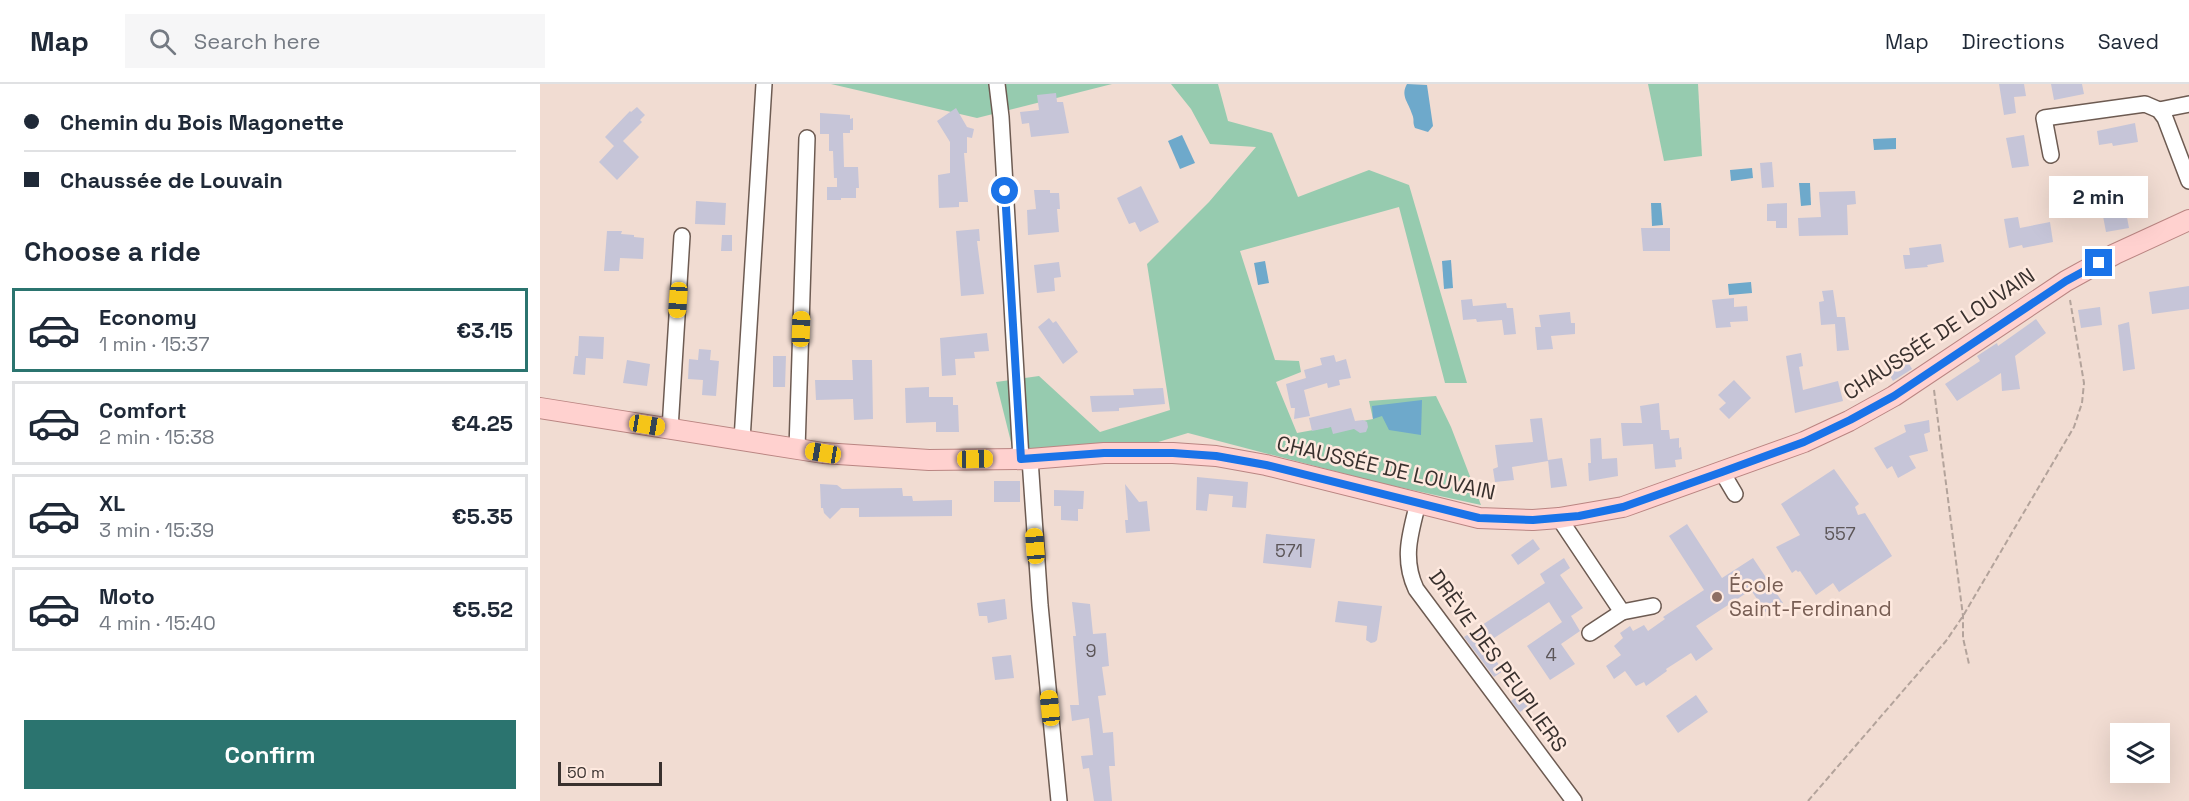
<!DOCTYPE html>
<html lang="en">
<head>
<meta charset="utf-8">
<style>
	:root { --surface:#fff; --page:#f6f6f7; --text:#1f2937; --muted:#747a83; --line:#e0e1e3; --accent:#2b746f }
	body { margin:0; font-family:"Space Grotesk",sans-serif; background:var(--page); color:var(--text); height:100vh; display:flex; flex-direction:column; font-size:22px; white-space:nowrap }
	* { box-sizing:border-box; margin:0 }
	p { font-size:20px; color:var(--muted) }
	.icon { flex:none; width:33px; height:33px; fill:none; stroke:currentColor; stroke-width:2; stroke-linecap:round; stroke-linejoin:round }
	.map { position:relative; flex:1; overflow:hidden }
	.side { display:flex; flex-direction:column; background:var(--surface); width:540px }
	.side>* { flex:none }
	.banner { display:grid; align-content:center; height:132px; padding:0 24px; background:var(--surface) }
	.fabs { position:absolute; left:1570px; top:639px; display:grid; gap:12px }
	.fabs a { display:grid; place-items:center; width:60px; height:60px; border-radius:0px; background:var(--surface); box-shadow:0 6px 24px #0002; font-size:30px }
	.scale { position:absolute; left:18px; bottom:15px; width:104px; box-sizing:border-box; padding-left:6px; border:3px solid #39312e; border-top:0; font-size:16px; line-height:21px; white-space:nowrap; color:#39312e; -webkit-text-stroke:4px #fee9df; paint-order:stroke }
	.end { position:absolute; width:27px; height:27px; margin:-14px; border:8px solid #1a73e8; background:#fff; box-shadow:0 0 0 3px #fff }
	.from { border-radius:50% }
	.bubble { position:absolute; height:42px; border-radius:0px; background:var(--surface); box-shadow:0 6px 24px #0002; font-size:20px; font-weight:700; line-height:42px; text-align:center }
	.car { position:absolute; width:18px; height:36px; margin:-18px -9px; border-radius:8px; box-shadow:0 0 4px 2px #0007; background:linear-gradient(#f5c518 24%,#345 0 40%,#f5c518 0 76%,#345 0 86%,#f5c518 0) }
	.banner b { display:flex; align-items:center; gap:21px; height:57px; font-size:22px }
	.banner b+b { border-top:2px solid var(--line) }
	.banner i { width:15px; height:15px; background:var(--text) }
	ul { padding:0; list-style:none }
	li { display:flex; align-items:center; gap:18px; height:84px; margin:0 12px 9px; padding:0 12px; border:3px solid var(--line); border-radius:0px }
	li div { flex:1 }
	li b { display:block; font-size:22px }
	li em { font-style:normal; font-weight:700 }
	li.active { border-color:var(--accent) }
	li>.icon { width:54px; height:54px; stroke-width:1.5 }
	h2 { padding:0 24px; font-size:27px; line-height:72px }
	.cta { display:flex; gap:12px; margin-top:auto; padding:12px 24px }
	.cta a { flex:1; height:69px; border-radius:0px; background:var(--accent); color:#fff; font-size:24px; font-weight:700; line-height:69px; text-align:center }
	header { display:flex; align-items:center; gap:36px; box-sizing:border-box; height:84px; padding:0 30px; background:var(--surface); border-bottom:2px solid var(--line) }
	header strong { font-size:28px }
	nav { display:flex; gap:33px; margin-inline-start:auto; font-size:21px }
	.search { width:420px; height:54px; background:var(--page); display:flex; align-items:center; gap:15px; box-sizing:border-box; padding:0 21px; border-radius:0px; color:var(--muted); font-size:22px }
	main { display:flex; flex:1; min-height:0 }
	.map>svg:first-child { display:block }
	.green { fill:#96cbaf }
	.water { fill:#6ea9cb }
	.building { fill:#c6c5d8 }
	.lines { fill:none; stroke-linecap:round; stroke-linejoin:round }
	.minor-casing { stroke:#6d5b52; stroke-width:18 }
	.major-casing { stroke:#ba8582; stroke-width:22 }
	.path { stroke:#b3a39b; stroke-width:2; stroke-dasharray:6 3; stroke-linecap:butt }
	.minor { stroke:#fff; stroke-width:15 }
	.major { stroke:#ffd1cf; stroke-width:20 }
	.route { stroke:#1a73e8; stroke-width:8 }
	.education-dot { fill:#8d6e63; stroke:#fee9df; stroke-width:2 }
	.labels { text-anchor:middle; stroke-width:5; stroke-linejoin:round; paint-order:stroke }
	.number-label { font-size:18px; fill:#5c5658 }
	.street-label { font-size:21px; fill:#39312e; stroke:#fee9df }
	.education-label { font-size:21px; fill:#785e54; stroke:#fee9df; text-anchor:start }
</style>
</head>
<body>
<header>
<strong>Map</strong>
<div class="search"><svg class="icon" aria-label="search" viewBox="0 0 24 24"><circle cx="10" cy="10" r="6"/><path d="M15 15l6 6"/></svg>Search here</div>
<nav><a>Map</a><a>Directions</a><a>Saved</a></nav>
</header>
<main>
<section class="side">
<div class="banner">
<b><i class="from"></i>Chemin du Bois Magonette</b>
<b><i></i>Chaussée de Louvain</b>
</div>
<h2>Choose a ride</h2>
<ul>
<li class="active"><svg class="icon" aria-label="car" viewBox="0 0 24 24"><path d="M5 17H2v-5l4-1 3-4h7l3 4 3 1v5h-3M9 17h6M6 11h13"/><circle cx="7" cy="17" r="2"/><circle cx="17" cy="17" r="2"/></svg><div><b>Economy</b><p>1 min · 15:37</p></div><em>€3.15</em></li>
<li><svg class="icon" aria-label="car" viewBox="0 0 24 24"><path d="M5 17H2v-5l4-1 3-4h7l3 4 3 1v5h-3M9 17h6M6 11h13"/><circle cx="7" cy="17" r="2"/><circle cx="17" cy="17" r="2"/></svg><div><b>Comfort</b><p>2 min · 15:38</p></div><em>€4.25</em></li>
<li><svg class="icon" aria-label="car" viewBox="0 0 24 24"><path d="M5 17H2v-5l4-1 3-4h7l3 4 3 1v5h-3M9 17h6M6 11h13"/><circle cx="7" cy="17" r="2"/><circle cx="17" cy="17" r="2"/></svg><div><b>XL</b><p>3 min · 15:39</p></div><em>€5.35</em></li>
<li><svg class="icon" aria-label="car" viewBox="0 0 24 24"><path d="M5 17H2v-5l4-1 3-4h7l3 4 3 1v5h-3M9 17h6M6 11h13"/><circle cx="7" cy="17" r="2"/><circle cx="17" cy="17" r="2"/></svg><div><b>Moto</b><p>4 min · 15:40</p></div><em>€5.52</em></li>
</ul>
<div class="cta"><a>Confirm</a></div>
</section>
<div class="map">
<svg width="1649" height="717" viewBox="0 0 1649 717">
	<rect width="100%" height="100%" fill="#f1dcd2"/>
	<!-- green -->
	<g class="green">
		<path d="M291 0H572L437 34Z"/>
		<path d="M631 0H678L688 37 732 49 758 113 829 86 869 101 927 299H905L859 123 700 167 735 276 759 277 761 288 736 298 757 349 833 335 829 317 896 312 911 343 941 421 840 399 648 349 582 369 478 386 456 298 499 292 560 348 630 326 607 180 669 118 716 63 670 60 651 25Z"/>
		<path d="M1108 0H1158L1162 72 1124 77Z"/>
	</g>
	<!-- water -->
	<g class="water">
		<path d="M867 0 887 1 893 42 888 48 875 44C872 37 875 37 872 30 869 19 860 12 867 0Z"/>
		<path d="M642 51 655 79 640 85 628 57Z"/>
		<path d="M1356 54V65L1334 66 1333 55Z"/>
		<path d="M1212 84 1213 94 1191 97 1190 86Z"/>
		<path d="M1259 99H1270L1271 121 1261 122Z"/>
		<path d="M1111 119H1121L1123 141 1112 142Z"/>
		<path d="M911 176 913 204 904 205 902 177Z"/>
		<path d="M725 177 729 199 718 201 714 179Z"/>
		<path d="M1211 198 1212 209 1189 211 1188 200Z"/>
		<path d="M882 316 881 351 849 346 842 332 833 335 832 322Z"/>
	</g>
	<!-- building -->
	<g class="building">
		<path d="M1459 0H1484L1486 12 1474 13 1476 29 1464 31Z"/>
		<path d="M1511 0H1542L1544 10 1514 16Z"/>
		<path d="M516 9 517 18H523L529 49 491 53 489 39 482 40 480 28 499 26 497 11Z"/>
		<path d="M97 23 105 31 100 36 102 38 83 57 99 73 77 96 59 78 74 62 65 53 90 27 91 28Z"/>
		<path d="M416 24 427 43 434 45 432 54 427 53V69H424L428 118H419V123L399 124 398 91 410 89V58L397 37Z"/>
		<path d="M280 29 310 31V35L313 34V46H310V49H303L304 83H318L319 104H316V114H301V116H287V103H297V94H294L293 67H289V50H280Z"/>
		<path d="M1595 39 1598 58 1573 62 1572 59 1559 61 1557 47Z"/>
		<path d="M1484 51 1489 82 1472 84 1466 54Z"/>
		<path d="M1232 78 1234 103 1222 104 1220 79Z"/>
		<path d="M601 102 619 138 600 148 595 138 589 140 577 114Z"/>
		<path d="M494 106H510V109H519L520 125H517L519 148 488 151 487 126 496 125Z"/>
		<path d="M1315 107 1316 120 1307 121 1308 151 1259 152 1258 134 1281 133 1279 108Z"/>
		<path d="M156 117 186 119 185 141 155 140Z"/>
		<path d="M1247 119V144H1236V137H1227V120Z"/>
		<path d="M1586 128 1589 144 1566 148 1563 132Z"/>
		<path d="M1478 133 1480 144 1510 138 1513 158 1483 164 1482 161 1469 164 1464 135Z"/>
		<path d="M1101 144H1130V167H1103Z"/>
		<path d="M439 145 440 157H437L444 210 421 212 416 147Z"/>
		<path d="M67 147H82L81 150 94 151V153L104 154 103 175 80 174 79 187H64Z"/>
		<path d="M182 151H192V167H181Z"/>
		<path d="M1401 160 1404 178 1387 181 1388 183 1365 185 1363 171H1370L1369 164Z"/>
		<path d="M519 178 521 193 514 194 515 207 497 209 494 181Z"/>
		<path d="M1649 202V225L1612 230 1609 208Z"/>
		<path d="M1293 206 1297 233H1305L1309 266 1297 267 1295 240 1281 241 1279 218 1284 217 1282 207Z"/>
		<path d="M1194 214V223L1207 222 1208 237 1190 238 1191 243 1176 244 1172 216Z"/>
		<path d="M932 215 933 222 966 219 967 224H973L976 250 964 251 962 236 937 238 936 235 923 236 921 216Z"/>
		<path d="M1560 223 1562 241 1541 244 1538 226Z"/>
		<path d="M1030 228 1031 239H1035V250L1011 252 1013 265 997 266 995 243H1001L999 231Z"/>
		<path d="M509 234 513 239 516 237 538 268 523 280 498 243Z"/>
		<path d="M1496 235 1506 249 1475 272 1480 305 1462 307 1461 289 1417 317 1405 300 1440 277 1437 272 1457 259 1458 262Z"/>
		<path d="M1589 238 1595 285 1583 287 1578 241Z"/>
		<path d="M447 249 449 267 434 268 435 274 415 275 416 291 402 292 400 254Z"/>
		<path d="M39 252 64 253 63 275 46 274 45 291 33 290 35 272H38Z"/>
		<path d="M159 265 171 266 170 276 179 277 176 312 162 311 163 296 148 295 149 275 158 276Z"/>
		<path d="M1362 268 1372 285 1353 297 1343 279Z"/>
		<path d="M1261 269 1263 282 1259 283 1263 306 1298 297 1303 317 1255 329 1246 272Z"/>
		<path d="M794 271 796 278 806 275 811 294 799 296 800 301 788 304 787 299 764 306 770 332 754 335 755 324H751L746 300 766 294 764 286 782 281 780 274Z"/>
		<path d="M233 272H246L245 303H233Z"/>
		<path d="M87 276 110 280 107 302 83 299Z"/>
		<path d="M312 276H332L333 335 314 336 313 315 276 316 275 296H313Z"/>
		<path d="M1194 296 1211 314 1189 335 1179 325 1186 319 1178 311Z"/>
		<path d="M389 303V313H413V321H418L419 348H396V338L366 339 365 304Z"/>
		<path d="M623 304 625 320 579 324V327L552 328 550 312 594 311 593 305Z"/>
		<path d="M1119 319 1121 346H1129L1130 355 1139 354V364L1141 363 1142 375 1135 376 1136 383 1115 385 1113 360 1083 362 1081 339H1102L1100 322Z"/>
		<path d="M811 324 815 337 823 336 827 338 828 343 826 348 820 349 814 345 793 350 791 343 772 347 769 334Z"/>
		<path d="M1002 334 1008 377 972 383 974 396 955 398 953 385 958 383 955 361 993 358 990 335Z"/>
		<path d="M1389 336 1390 348 1384 350 1388 367 1369 372 1376 384 1358 394 1352 382 1347 385 1334 364 1366 348 1364 341Z"/>
		<path d="M1061 354 1062 375 1077 374 1078 392 1049 397 1048 379H1051L1050 355Z"/>
		<path d="M1022 374 1027 402 1011 404 1008 376Z"/>
		<path d="M1294 385 1319 420 1315 423 1318 431 1325 429 1352 472 1299 508 1293 499 1276 511 1260 487 1258 488 1256 486 1252 489 1236 463 1260 451 1241 420Z"/>
		<path d="M657 393 708 398 706 424 692 423 693 412 669 410 667 427 656 426Z"/>
		<rect x="454" y="397" width="26" height="21"/>
		<path d="M280 400 297 401 302 405 362 404 363 412H372L373 417 412 416V432L319 433V424H301L290 435 284 429 283 424H281Z"/>
		<path d="M585 400 599 418 607 417 610 447 586 449 585 436H588Z"/>
		<path d="M514 406 544 407 543 425H538V437L521 436V422H514Z"/>
		<path d="M1147 440 1182 494 1213 474 1243 519 1227 530 1211 506 1156 542 1173 565 1156 577 1151 569 1126 585 1127 587 1106 602 1104 598 1096 602 1085 587 1074 595 1066 582 1081 571 1074 562 1083 554 1080 549 1090 542 1093 547 1104 541 1108 547 1125 535 1123 533 1164 506 1129 452Z"/>
		<path d="M726 450 775 455 771 484 723 479Z"/>
		<path d="M993 455 1000 465 978 481 971 471Z"/>
		<path d="M1024 474 1030 484 1020 491 1043 524 1031 532 1040 547 1021 560 1035 580 1010 596 987 562 1022 538 1009 518 945 560 963 587 954 593 924 553 1005 499 1000 490Z"/>
		<path d="M465 515 467 535 448 539 447 532H439L437 519Z"/>
		<path d="M798 517 842 522 837 556 835 558 831 559 826 556 827 542 795 538Z"/>
		<path d="M532 518 550 520 553 550 566 549 569 582 562 583 566 611 558 612 563 649 573 648 575 682H569L572 717H554L549 684 543 685 541 672 553 671 549 634 532 637 530 621H539L533 552H536Z"/>
		<path d="M471 571 474 594 455 596 452 573Z"/>
		<path d="M987 606 995 618 980 628 971 617Z"/>
		<path d="M1156 611 1168 628 1138 649 1126 632Z"/>
	</g>
	<g class="lines">
		<defs>
			<g id="minor">
				<path d="M457 0 461 33 481 375"/>
				<path d="M1619 26 1649 20"/>
				<path d="M1511 71 1504 34 1605 20 1619 26 1625 34 1649 97"/>
				<path d="M130 345 142 152"/>
				<path d="M202 356 224 0"/>
				<path d="M257 365 267 54"/>
				<path d="M490 375 500 521 519 717"/>
				<path d="M1182 388 1195 410"/>
				<path d="M878 419C870 450 862 475 876 505L1034 717"/>
				<path d="M1019 434 1082 528 1050 549"/>
				<path d="M1082 528 1113 522"/>
			</g>
			<path id="major" d="M0 324 283 369 389 376 490 375 564 369H633L676 372 726 381 939 434 993 436 1019 434 1083 423 1264 358 1309 337 1354 312 1526 197 1575 170 1649 136"/>
		</defs>
		<!-- minor casing -->
		<use href="#minor" class="minor-casing"/>
		<!-- major casing -->
		<use href="#major" class="major-casing"/>
		<!-- path -->
		<g class="path">
			<path d="M1394 306 1423 532V554L1429 580"/>
			<path d="M1268 717 1406 557 1423 532 1534 343 1542 319 1544 299 1530 216"/>
		</g>
		<!-- minor -->
		<use href="#minor" class="minor"/>
		<!-- major -->
		<use href="#major" class="major"/>
	</g>
	<g class="lines">
		<!-- route -->
		<path class="route" d="M465 107 481 375 564 369H633L676 372 726 381 939 434 993 436 1039 432 1083 423 1182 388 1264 358 1310 336 1354 312 1526 197 1559 179"/>
	</g>
	<!-- markers -->
	<circle class="education-dot" cx="1177" cy="513" r="6"/>
	<g class="labels">
		<!-- number labels -->
		<g class="number-label">
			<text x="1300" y="456">557</text>
			<text x="749" y="473">571</text>
			<text x="551" y="573">9</text>
			<text x="1011" y="577">4</text>
		</g>
		<!-- street labels -->
		<g class="street-label">
			<text transform="translate(1399 250) rotate(-33)" y="7">CHAUSSÉE DE LOUVAIN</text>
			<text transform="translate(846 384) rotate(13)" y="7">CHAUSSÉE DE LOUVAIN</text>
			<text transform="translate(958 577) rotate(54)" y="7">DRÈVE DES PEUPLIERS</text>
		</g>
		<!-- education labels -->
		<g class="education-label">
			<text x="1189" y="508">École<tspan x="1189" dy="24">Saint-Ferdinand</tspan></text>
		</g>
	</g>
</svg>
<div class="fabs">
<a><svg class="icon" aria-label="layers" viewBox="0 0 24 24"><path d="M12 4l9 5-9 5-9-5zM3 14l9 5 9-5"/></svg></a>
</div>
<div class="scale">50 m</div>
<i class="end from" style="left:465px;top:107px"></i>
<i class="end" style="left:1559px;top:179px"></i>
<div class="bubble" style="left:1509px;top:92px;width:99px">2 min</div>
<i class="car" style="left:138px;top:216px;rotate:184deg"></i>
<i class="car" style="left:261px;top:245px;rotate:2deg"></i>
<i class="car" style="left:107px;top:341px;rotate:99deg"></i>
<i class="car" style="left:283px;top:369px;rotate:279deg"></i>
<i class="car" style="left:435px;top:375px;rotate:89deg"></i>
<i class="car" style="left:495px;top:462px;rotate:355deg"></i>
<i class="car" style="left:510px;top:624px;rotate:354deg"></i>
</div>
</main>
</body>
</html>
